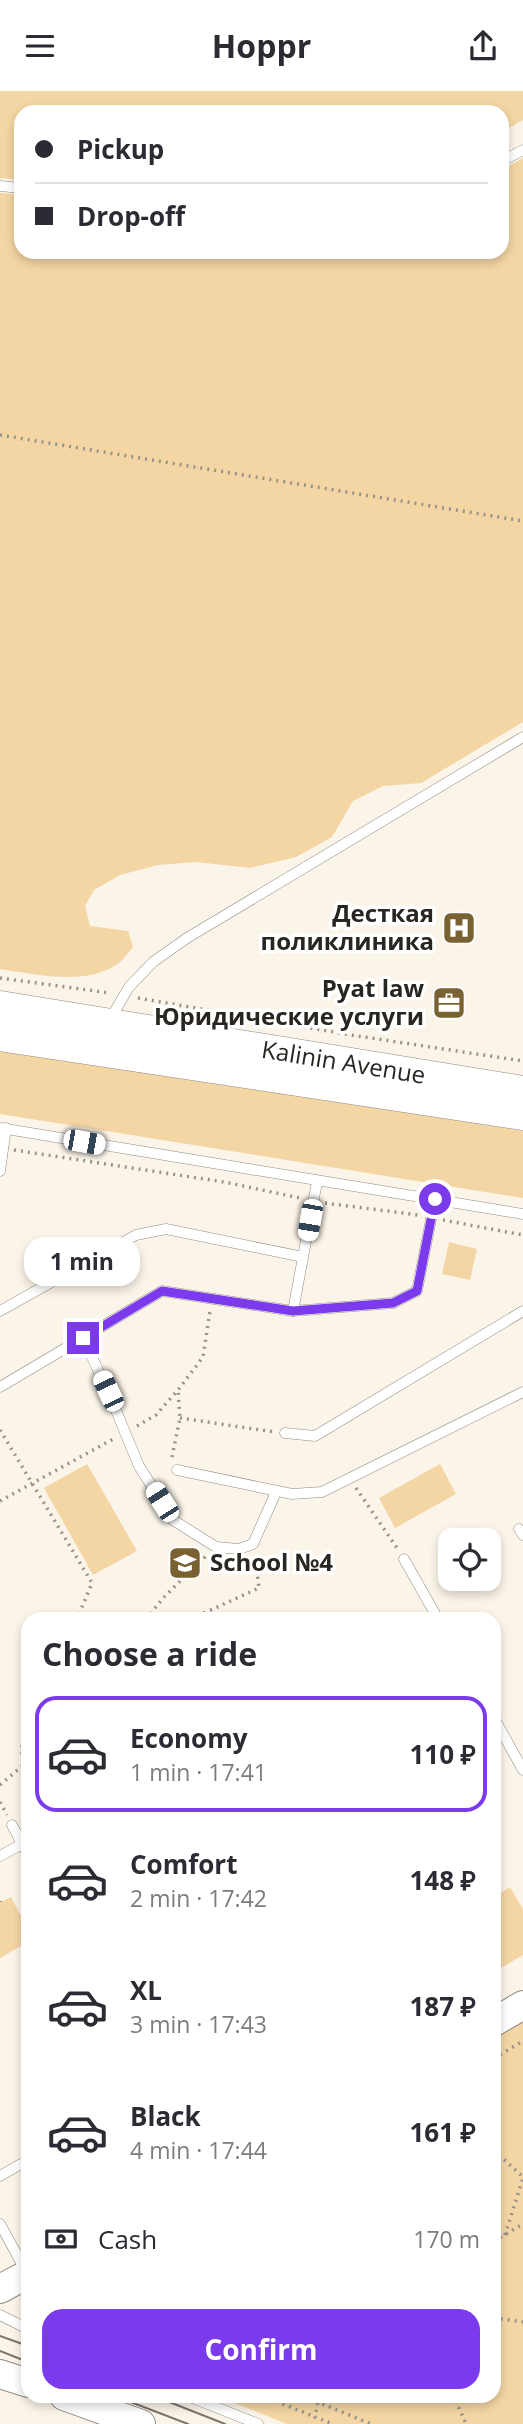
<!DOCTYPE html>
<html lang="en">
<head>
<meta charset="utf-8">
<style>
	:root { --surface:#fff; --page:#f2f2f3; --text:#2b2b33; --muted:#7c7c81; --line:#e1e1e2; --accent:#7c3aed }
	body { margin:0; font-family:"Open Sans",sans-serif; background:var(--page); color:var(--text); height:100vh; display:flex; flex-direction:column; font-size:26px; white-space:nowrap }
	* { box-sizing:border-box; margin:0 }
	p { font-size:23px; color:var(--muted) }
	.icon { flex:none; width:38px; height:38px; fill:none; stroke:currentColor; stroke-width:2; stroke-linecap:round; stroke-linejoin:round }
	.map { position:relative; flex:1; overflow:hidden }
	.side { position:absolute; left:21px; top:1521px; width:480px; height:791px; display:flex; flex-direction:column; background:var(--surface); border-radius:21px; box-shadow:0 4px 10px #0003 }
	.side>* { flex:none }
	.banner { position:absolute; left:14px; top:14px; width:495px; height:154px; border-radius:21px; box-shadow:0 4px 10px #0003; display:grid; align-content:center; height:154px; padding:0 21px; background:var(--surface) }
	.fabs { position:absolute; left:438px; top:1437px; display:grid; gap:14px }
	.fabs a { display:grid; place-items:center; width:63px; height:63px; border-radius:14px; background:var(--surface); box-shadow:0 4px 10px #0003; font-size:35px }
	.end { position:absolute; width:32px; height:32px; margin:-16px; border:9px solid #7c3aed; background:#fff; box-shadow:0 0 0 4px #fff }
	.from { border-radius:50% }
	.bubble { position:absolute; height:49px; border-radius:21px; background:var(--surface); box-shadow:0 4px 10px #0003; font-size:23px; font-weight:700; line-height:49px; text-align:center }
	.car { position:absolute; width:21px; height:42px; margin:-21px -10px; border-radius:9px; box-shadow:0 0 5px 2px #0007; background:linear-gradient(#fff 24%,#345 0 40%,#fff 0 76%,#345 0 86%,#fff 0) }
	.banner b { display:flex; align-items:center; gap:24px; height:66px; font-size:26px }
	.banner b+b { border-top:2px solid var(--line) }
	.banner i { width:18px; height:18px; background:var(--text) }
	ul { padding:0; list-style:none }
	li { display:flex; align-items:center; gap:21px; height:116px; margin:0 14px 10px; padding:0 7px; border:4px solid transparent; border-radius:21px }
	li div { flex:1 }
	li b { display:block; font-size:26px }
	li em { font-style:normal; font-weight:700 }
	li.active { border-color:var(--accent) }
	li>.icon { width:63px; height:63px; stroke-width:1.5 }
	h2 { padding:0 21px; font-size:32px; line-height:84px }
	.pay { display:flex; align-items:center; gap:18px; height:77px; padding:0 21px; font-size:26px }
	.pay p { margin-inline-start:auto }
	.action { display:flex; gap:14px; margin-top:auto; padding:14px 21px }
	.action a { flex:1; height:80px; border-radius:21px; background:var(--accent); color:#fff; font-size:28px; font-weight:700; line-height:80px; text-align:center }
	header { display:flex; justify-content:space-between; align-items:center; height:91px; padding:0 21px; background:var(--surface); font-size:32px; font-weight:700 }
	.map>svg:first-child { display:block }
	.green { fill:#f4d6a4 }
	.lines { fill:none; stroke-linecap:round; stroke-linejoin:round }
	.lane-casing { stroke:#918b80; stroke-width:11 }
	.secondary-casing { stroke:#918b80; stroke-width:30 }
	.primary-casing { stroke:#918b80; stroke-width:33 }
	.path { stroke:#98938a; stroke-width:3.5; stroke-dasharray:2 5; stroke-linecap:butt }
	.lane { stroke:#fff; stroke-width:10 }
	.secondary { stroke:#fff; stroke-width:28 }
	.primary { stroke:#fff; stroke-width:32 }
	.tram { stroke:#7a756e; stroke-width:2 }
	.route { stroke:#7c3aed; stroke-width:9 }
	.labels { text-anchor:middle; stroke-width:7; stroke-linejoin:round; paint-order:stroke }
	.poi-label { font-size:24px; font-weight:bold; fill:#292622; stroke:#fff; text-anchor:end }
	.street-label { font-size:24px; fill:#292622; stroke:#fff }
</style>
</head>
<body>
<header><svg class="icon" aria-label="menu" viewBox="0 0 24 24"><path d="M4 6h16M4 12h16M4 18h16"/></svg>Hoppr<svg class="icon" aria-label="share" viewBox="0 0 24 24"><path d="M12 15V3M7 8l5-5 5 5M5 13v7h14v-7"/></svg></header>
<div class="map">
<svg width="523" height="2333" viewBox="0 0 523 2333">
	<rect width="100%" height="100%" fill="#fbf4e8"/>
	<!-- green -->
	<g class="green">
		<path d="M0 0H523V29L502 41V21H21V89L0 87Z"/>
		<path d="M523 67V631L421 692 383 695 353 710 332 746 296 766 250 777 196 771 158 774 120 784 94 799 85 815 90 835 128 840 133 856C129 861 124 868 119 872 85 896 37 883 0 878V102L21 104V161H502V79Z"/>
		<path d="M0 954 523 1040V1107L0 1023Z"/>
		<path d="M449 1151 477 1158 470 1189 442 1183Z"/>
		<path d="M87 1373 137 1460 93 1484 44 1397Z"/>
		<path d="M440 1373 456 1403 395 1437 379 1407Z"/>
		<path d="M510 1796 523 1818V1864L494 1881V1806Z"/>
		<path d="M11 1806 28 1838V1851L0 1867V1811Z"/>
		<path d="M523 1925V2333H287L217 2305H494V1942Z"/>
	</g>
	<g class="lines">
		<defs>
			<g id="lane">
				<path d="M502 70 523 59"/>
				<path d="M0 95 21 97"/>
				<path d="M109 930 129 896 153 871 187 847 523 646"/>
				<path d="M0 1037 523 1123"/>
				<path d="M0 1080 6 1037"/>
				<path d="M0 1220 136 1144 166 1138 303 1166"/>
				<path d="M293 1220 317 1091"/>
				<path d="M83 1247 108 1300 139 1375 173 1429 216 1456 239 1458 253 1453 276 1401"/>
				<path d="M0 1296 162 1200 293 1220 393 1212 417 1200 435 1108"/>
				<path d="M285 1342 315 1345 523 1220"/>
				<path d="M177 1379 292 1403 322 1401 523 1301"/>
				<path d="M519 1438 523 1444"/>
				<path d="M404 1468 438 1528"/>
				<path d="M494 1627 523 1679"/>
				<path d="M12 1734 28 1764"/>
				<path d="M0 1765 22 1753"/>
				<path d="M0 2085 28 2069"/>
				<path d="M0 2133 27 2182"/>
				<path d="M0 2224 28 2238"/>
				<path d="M188 2305 258 2333"/>
			</g>
			<g id="secondary">
				<path d="M494 1931 523 1914"/>
				<path d="M0 2198 28 2183"/>
				<path d="M0 2283 28 2292"/>
				<path d="M64 2305 141 2333"/>
			</g>
			<g id="primary">
				<path id="s1" d="M0 916 523 1001"/>
				<path d="M0 944 523 1023"/>
			</g>
		</defs>
		<!-- lane casing -->
		<use href="#lane" class="lane-casing"/>
		<!-- secondary casing -->
		<use href="#secondary" class="secondary-casing"/>
		<!-- primary casing -->
		<use href="#primary" class="primary-casing"/>
		<!-- path -->
		<g class="path">
			<path d="M0 344 523 430"/>
			<path d="M0 887 110 902"/>
			<path d="M138 907 351 944 523 970"/>
			<path d="M14 1059 224 1091 300 1107"/>
			<path d="M325 1112 418 1124"/>
			<path d="M443 1129 523 1144"/>
			<path d="M180 1327 275 1341"/>
			<path d="M137 1335 156 1324 178 1299 203 1266 210 1220"/>
			<path d="M0 1339 92 1492 77 1528"/>
			<path d="M172 1366 180 1327 178 1299"/>
			<path d="M356 1397 397 1457"/>
			<path d="M0 1410 115 1347"/>
			<path d="M146 1528 165 1505 207 1464"/>
			<path d="M191 1528 259 1497 255 1466"/>
			<path d="M28 1642 20 1660 28 1667"/>
			<path d="M0 1694 28 1670"/>
			<path d="M0 1711 7 1724"/>
			<path d="M0 1810V1811"/>
			<path d="M494 1967 523 1950"/>
			<path d="M494 2059 523 2086"/>
			<path d="M505 2144 523 2087"/>
			<path d="M494 2150 523 2133"/>
			<path d="M494 2218 496 2227 523 2231"/>
			<path d="M494 2251 496 2227"/>
			<path d="M263 2305 315 2326"/>
			<path d="M303 2305 371 2333"/>
			<path d="M319 2305 315 2326 333 2333"/>
			<path d="M459 2305 455 2308 466 2333"/>
		</g>
		<!-- lane -->
		<use href="#lane" class="lane"/>
		<!-- secondary -->
		<use href="#secondary" class="secondary"/>
		<!-- primary -->
		<use href="#primary" class="primary"/>
		<!-- tram -->
		<g class="tram">
			<path d="M0 2245 28 2255"/>
			<path d="M0 2260 28 2271"/>
			<path d="M115 2305 188 2333"/>
			<path d="M154 2305 225 2333"/>
		</g>
	</g>
	<g class="lines">
		<!-- route -->
		<path class="route" d="M83 1247 162 1200 293 1220 393 1212 417 1200 435 1108"/>
	</g>
	<!-- icons -->
	<defs>
		<symbol id="hospital-square" viewBox="-11 -11 22 22"><rect x="-9" y="-9" width="18" height="18" rx="4" fill="#7a6132" stroke="#fff"/><path d="M-5-5h3v3.5h4V-5h3V5h-3V1.5h-4V5h-3Z" fill="#fff"/></symbol>
		<symbol id="office-square" viewBox="-11 -11 22 22"><rect x="-9" y="-9" width="18" height="18" rx="4" fill="#7a6132" stroke="#fff"/><path d="M-6-3h4V-5.5h4V-3h4V5H-6ZM-1-4.5V-3h2v-1.5ZM-6 0V1H6V0Z" fill="#fff"/></symbol>
		<symbol id="school-square" viewBox="-11 -11 22 22"><rect x="-9" y="-9" width="18" height="18" rx="4" fill="#7a6132" stroke="#fff"/><path d="M0-5L7-2L0 1L-7-2ZM-4 1L0 2.5L4 1V4Q0 6-4 4Z" fill="#fff"/></symbol>
	</defs>
	<g fill-rule="evenodd">
		<use href="#hospital-square" x="440" y="818" width="38" height="38"/>
		<use href="#office-square" x="430" y="893" width="38" height="38"/>
		<use href="#school-square" x="166" y="1453" width="38" height="38"/>
	</g>
	<g class="labels">
		<!-- poi labels -->
		<g class="poi-label">
			<text x="434" y="831">Десткая<tspan x="434" dy="28">поликлиника</tspan></text>
			<text x="424" y="906">Pyat law<tspan x="424" dy="28">Юридические услуги</tspan></text>
			<text x="210" y="1480" text-anchor="start">School №4</text>
		</g>
		<!-- street labels -->
		<g class="street-label">
			<text dy="8" stroke="none"><textPath href="#s1" startOffset="348">Kalinin Avenue</textPath></text>
		</g>
	</g>
</svg>
<div class="fabs">
<a><svg class="icon" aria-label="locate" viewBox="0 0 24 24"><circle cx="12" cy="12" r="6"/><path d="M12 2v4M12 18v4M2 12h4M18 12h4"/></svg></a>
</div>
<i class="end from" style="left:435px;top:1108px"></i>
<i class="end" style="left:83px;top:1247px"></i>
<div class="bubble" style="left:24px;top:1146px;width:116px">1 min</div>
<i class="car" style="left:84px;top:1051px;rotate:100deg"></i>
<i class="car" style="left:310px;top:1129px;rotate:190deg"></i>
<i class="car" style="left:108px;top:1300px;rotate:335deg"></i>
<i class="car" style="left:162px;top:1411px;rotate:328deg"></i>
<div class="banner">
<b><i class="from"></i>Pickup</b>
<b><i></i>Drop-off</b>
</div>
<section class="side">
<h2>Choose a ride</h2>
<ul>
<li class="active"><svg class="icon" aria-label="car" viewBox="0 0 24 24"><path d="M5 17H2v-5l4-1 3-4h7l3 4 3 1v5h-3M9 17h6M6 11h13"/><circle cx="7" cy="17" r="2"/><circle cx="17" cy="17" r="2"/></svg><div><b>Economy</b><p>1 min · 17:41</p></div><em>110 ₽</em></li>
<li><svg class="icon" aria-label="car" viewBox="0 0 24 24"><path d="M5 17H2v-5l4-1 3-4h7l3 4 3 1v5h-3M9 17h6M6 11h13"/><circle cx="7" cy="17" r="2"/><circle cx="17" cy="17" r="2"/></svg><div><b>Comfort</b><p>2 min · 17:42</p></div><em>148 ₽</em></li>
<li><svg class="icon" aria-label="car" viewBox="0 0 24 24"><path d="M5 17H2v-5l4-1 3-4h7l3 4 3 1v5h-3M9 17h6M6 11h13"/><circle cx="7" cy="17" r="2"/><circle cx="17" cy="17" r="2"/></svg><div><b>XL</b><p>3 min · 17:43</p></div><em>187 ₽</em></li>
<li><svg class="icon" aria-label="car" viewBox="0 0 24 24"><path d="M5 17H2v-5l4-1 3-4h7l3 4 3 1v5h-3M9 17h6M6 11h13"/><circle cx="7" cy="17" r="2"/><circle cx="17" cy="17" r="2"/></svg><div><b>Black</b><p>4 min · 17:44</p></div><em>161 ₽</em></li>
</ul>
<div class="pay"><svg class="icon" aria-label="cash" viewBox="0 0 24 24"><path d="M3 7h18v10H3z"/><circle cx="12" cy="12" r="2"/></svg>Cash<p>170 m</p></div>
<div class="action"><a>Confirm</a></div>
</section>
</div>
</body>
</html>
